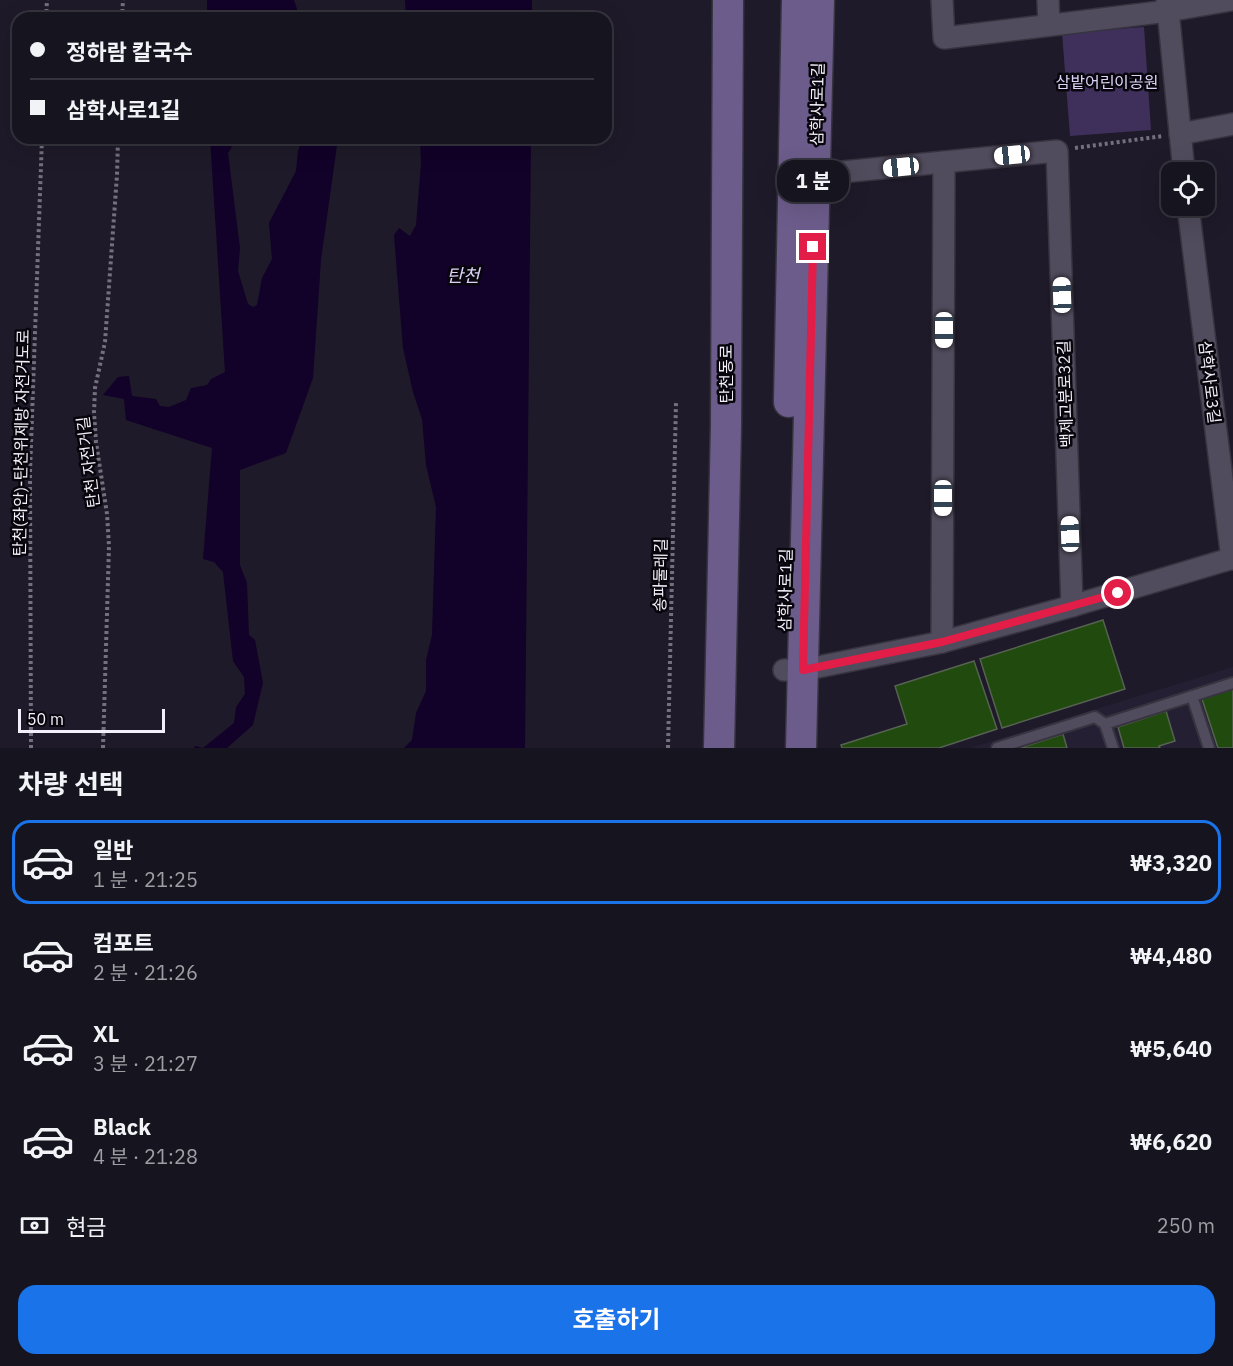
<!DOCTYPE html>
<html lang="ko">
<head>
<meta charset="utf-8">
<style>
	:root { --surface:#16141f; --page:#1f1d28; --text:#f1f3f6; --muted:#9e9ea4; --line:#35333d; --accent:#1a73e8 }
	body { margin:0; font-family:"IBM Plex Sans","Noto Sans KR",sans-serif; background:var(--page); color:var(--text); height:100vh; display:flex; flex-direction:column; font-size:22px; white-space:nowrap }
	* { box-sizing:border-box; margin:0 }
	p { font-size:20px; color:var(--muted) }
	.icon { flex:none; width:33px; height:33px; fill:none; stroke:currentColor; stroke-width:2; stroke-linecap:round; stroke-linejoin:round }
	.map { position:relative; height:748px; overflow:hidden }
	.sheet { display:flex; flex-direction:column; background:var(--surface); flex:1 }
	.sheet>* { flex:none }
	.guide { position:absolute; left:12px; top:12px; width:600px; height:132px; border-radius:18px; box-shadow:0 6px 24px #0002,0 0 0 2px var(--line); display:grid; align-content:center; height:132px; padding:0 18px; background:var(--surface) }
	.buttons { position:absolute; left:1161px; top:162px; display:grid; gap:12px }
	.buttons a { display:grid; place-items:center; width:54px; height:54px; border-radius:12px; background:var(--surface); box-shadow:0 6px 24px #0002,0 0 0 2px var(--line); font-size:30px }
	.scale { position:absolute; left:18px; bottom:15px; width:147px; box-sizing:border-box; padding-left:6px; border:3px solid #f3f0fb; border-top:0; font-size:16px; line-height:21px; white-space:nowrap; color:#f3f0fb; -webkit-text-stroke:4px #08060c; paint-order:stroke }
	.end { position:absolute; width:27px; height:27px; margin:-14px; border:8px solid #e11d48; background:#fff; box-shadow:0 0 0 3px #fff }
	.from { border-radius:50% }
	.bubble { position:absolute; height:42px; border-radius:18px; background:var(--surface); box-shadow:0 6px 24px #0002,0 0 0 2px var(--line); font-size:20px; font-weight:700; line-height:42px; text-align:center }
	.car { position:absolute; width:18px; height:36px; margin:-18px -9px; border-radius:8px; box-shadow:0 0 4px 2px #0007; background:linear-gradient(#fff 24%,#345 0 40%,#fff 0 76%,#345 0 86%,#fff 0) }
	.guide b { display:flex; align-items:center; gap:21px; height:57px; font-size:22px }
	.guide b+b { border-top:2px solid var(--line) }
	.guide i { width:15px; height:15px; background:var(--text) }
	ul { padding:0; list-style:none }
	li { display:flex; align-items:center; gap:18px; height:84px; margin:0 12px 9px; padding:0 6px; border:3px solid transparent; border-radius:18px }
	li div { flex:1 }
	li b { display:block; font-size:22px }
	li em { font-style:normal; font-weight:700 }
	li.active { border-color:var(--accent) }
	li>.icon { width:54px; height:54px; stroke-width:1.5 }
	h2 { padding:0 18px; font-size:27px; line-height:72px }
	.pay { display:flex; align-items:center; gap:15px; height:66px; padding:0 18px; font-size:22px }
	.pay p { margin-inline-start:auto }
	.primary-button { display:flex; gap:12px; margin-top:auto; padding:12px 18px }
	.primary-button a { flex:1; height:69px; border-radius:18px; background:var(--accent); color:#fff; font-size:24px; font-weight:700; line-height:69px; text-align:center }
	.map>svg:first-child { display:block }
	.built { fill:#251f34 }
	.green { fill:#3f305b }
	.water { fill:#120128 }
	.building { fill:#214a0e; stroke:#566252; stroke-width:1.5 }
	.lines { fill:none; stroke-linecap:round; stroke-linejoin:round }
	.lane-casing { stroke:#373440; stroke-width:14 }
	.street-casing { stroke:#373440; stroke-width:24 }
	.secondary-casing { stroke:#373440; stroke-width:33 }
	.path { stroke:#74707e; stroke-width:4; stroke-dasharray:3 3; stroke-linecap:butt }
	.lane { stroke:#514c5d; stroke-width:10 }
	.street { stroke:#514c5d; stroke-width:21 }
	.secondary { stroke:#6c5c8b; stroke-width:30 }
	.route { stroke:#e11d48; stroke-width:8 }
	.labels { text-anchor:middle; stroke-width:5; stroke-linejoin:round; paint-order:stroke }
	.park-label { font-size:16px; fill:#dcd2f7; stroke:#08060c }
	.street-label { font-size:16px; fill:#f3f0fb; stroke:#08060c }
	.water-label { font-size:18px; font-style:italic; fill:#dcd2f7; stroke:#08060c }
</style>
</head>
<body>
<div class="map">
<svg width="1233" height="748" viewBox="0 0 1233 748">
	<rect width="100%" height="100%" fill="#1e1a29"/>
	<!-- built -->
	<path class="built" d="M1233 667V748H970Z"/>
	<!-- green -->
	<path class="green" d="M1144 27 1151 130 1070 136 1062 33Z"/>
	<!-- water -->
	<g class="water">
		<path d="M207 0H294L300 18H207Z"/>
		<path d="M405 0H532V18H406Z"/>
		<path d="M210 138H233L234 142 230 145 232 147 228 153 240 248 238 271 248 304 253 307 257 305 262 278 272 259 269 223 296 171 298 151 302 138H338L321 260 313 378 286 453 240 470V565L247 583 249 635 255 640 263 683 253 725 227 748H194L195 746 203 748 234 723 236 707 245 694 244 677 233 661 223 572 214 562 203 559 212 448 126 420 124 399 103 395 118 377 129 376 132 396 156 399 160 406 169 407 186 400 191 388 207 385 211 379 225 372Z"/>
		<path d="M420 138H531L525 748H404L412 740 416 713 426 691V660L432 635 436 507 426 465 422 419 413 392 403 348 394 235 399 228 410 236 416 225 421 164Z"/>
	</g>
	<!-- building -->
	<g class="building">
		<path d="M1103 620 1125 689 1002 728 980 659Z"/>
		<path d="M974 661 997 729 939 748H842L841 745 907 724 895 686Z"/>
		<path d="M1233 689V748H1218L1202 699Z"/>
		<path d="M1166 711 1175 741 1159 746 1160 748H1124L1118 727Z"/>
		<path d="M1063 734 1067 748H1020Z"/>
	</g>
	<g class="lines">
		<defs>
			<g id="lane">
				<path d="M1192 696 1209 748"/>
				<path d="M1105 724 1233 683"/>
				<path d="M997 748 1095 717 1105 724 1113 748"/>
			</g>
			<g id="street">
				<path d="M942 0 944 38 1168 11 1231 0"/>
				<path d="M1048 0 1049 25"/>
				<path d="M1167 0 1184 172"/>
				<path d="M1180 134 1233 124"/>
				<path d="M801 176 1057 151 1072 606"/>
				<path d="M1188 206 1232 559"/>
				<path d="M942 642 944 162"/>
				<path d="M784 670H803L942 642 1072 606 1233 558"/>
			</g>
			<g id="secondary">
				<path d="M789 402 797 0"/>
				<path d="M719 748 726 426 728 0"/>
				<path d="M801 748 819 0"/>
			</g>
		</defs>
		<!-- lane casing -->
		<use href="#lane" class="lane-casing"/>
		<!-- street casing -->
		<use href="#street" class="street-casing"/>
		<!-- secondary casing -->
		<use href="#secondary" class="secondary-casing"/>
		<!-- path -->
		<g class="path">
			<path d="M46 18 47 0"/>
			<path d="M122 18 123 0"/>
			<path d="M1075 148 1163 136"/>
			<path d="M31 748 30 472 42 138"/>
			<path d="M103 748 109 546 107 514 96 442 94 413 95 388 105 342 117 175 118 138"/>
			<path d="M668 748 676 403"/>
		</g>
		<!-- lane -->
		<use href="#lane" class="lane"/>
		<!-- street -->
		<use href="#street" class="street"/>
		<!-- secondary -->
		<use href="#secondary" class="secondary"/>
	</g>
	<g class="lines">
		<!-- route -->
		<path class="route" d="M813 247 803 670 942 642 1118 593"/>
	</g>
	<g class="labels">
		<!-- park labels -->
		<g class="park-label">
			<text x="1107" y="88">삼밭어린이공원</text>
		</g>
		<!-- street labels -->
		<g class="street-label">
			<text transform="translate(817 104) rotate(-89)" y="6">삼학사로1길</text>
			<text transform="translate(726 374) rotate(-90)" y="6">탄천동로</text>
			<text transform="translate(1210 382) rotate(83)" y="6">삼학사로3길</text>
			<text transform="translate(1065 394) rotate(-92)" y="6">백제고분로32길</text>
			<text transform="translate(21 443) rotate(-89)" y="6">탄천(좌안)-탄천위제방 자전거도로</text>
			<text transform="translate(88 462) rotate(-97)" y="6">탄천 자전거길</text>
			<text transform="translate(660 575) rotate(-89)" y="6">송파둘레길</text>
			<text transform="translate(785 590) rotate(-89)" y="6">삼학사로1길</text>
		</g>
		<!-- water labels -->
		<g class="water-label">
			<text x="463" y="282">탄천</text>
		</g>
	</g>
</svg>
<div class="buttons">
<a><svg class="icon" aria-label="locate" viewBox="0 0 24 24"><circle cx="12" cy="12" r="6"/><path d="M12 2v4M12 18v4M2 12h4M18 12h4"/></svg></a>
</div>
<div class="scale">50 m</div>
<i class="end from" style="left:1118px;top:593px"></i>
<i class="end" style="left:813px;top:247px"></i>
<div class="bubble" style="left:777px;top:160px;width:72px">1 분</div>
<i class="car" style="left:1012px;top:155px;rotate:264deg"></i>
<i class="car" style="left:901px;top:167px;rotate:264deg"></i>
<i class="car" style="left:1062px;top:295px;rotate:358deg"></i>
<i class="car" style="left:944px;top:330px;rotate:180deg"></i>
<i class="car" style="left:943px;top:498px;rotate:180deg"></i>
<i class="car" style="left:1070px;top:534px;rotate:358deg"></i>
<div class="guide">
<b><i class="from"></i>정하람 칼국수</b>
<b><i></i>삼학사로1길</b>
</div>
</div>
<section class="sheet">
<h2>차량 선택</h2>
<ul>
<li class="active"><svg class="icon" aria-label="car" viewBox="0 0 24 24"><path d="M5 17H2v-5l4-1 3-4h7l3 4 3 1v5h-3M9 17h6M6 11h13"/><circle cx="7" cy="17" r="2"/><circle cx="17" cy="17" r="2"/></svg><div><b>일반</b><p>1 분 · 21:25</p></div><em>₩3,320</em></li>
<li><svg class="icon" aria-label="car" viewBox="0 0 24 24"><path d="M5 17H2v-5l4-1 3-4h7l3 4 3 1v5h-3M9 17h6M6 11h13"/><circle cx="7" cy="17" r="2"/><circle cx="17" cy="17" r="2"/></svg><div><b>컴포트</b><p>2 분 · 21:26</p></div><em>₩4,480</em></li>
<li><svg class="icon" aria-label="car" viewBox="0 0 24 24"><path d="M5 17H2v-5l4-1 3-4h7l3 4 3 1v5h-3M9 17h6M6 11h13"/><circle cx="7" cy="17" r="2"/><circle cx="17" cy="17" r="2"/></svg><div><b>XL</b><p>3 분 · 21:27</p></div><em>₩5,640</em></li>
<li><svg class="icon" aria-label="car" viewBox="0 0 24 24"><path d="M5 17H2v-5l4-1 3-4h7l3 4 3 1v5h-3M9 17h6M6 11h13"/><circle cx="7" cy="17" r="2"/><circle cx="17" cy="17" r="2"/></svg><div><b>Black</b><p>4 분 · 21:28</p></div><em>₩6,620</em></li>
</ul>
<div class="pay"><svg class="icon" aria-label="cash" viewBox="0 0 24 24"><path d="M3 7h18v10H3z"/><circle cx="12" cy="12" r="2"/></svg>현금<p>250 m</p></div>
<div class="primary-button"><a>호출하기</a></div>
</section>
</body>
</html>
